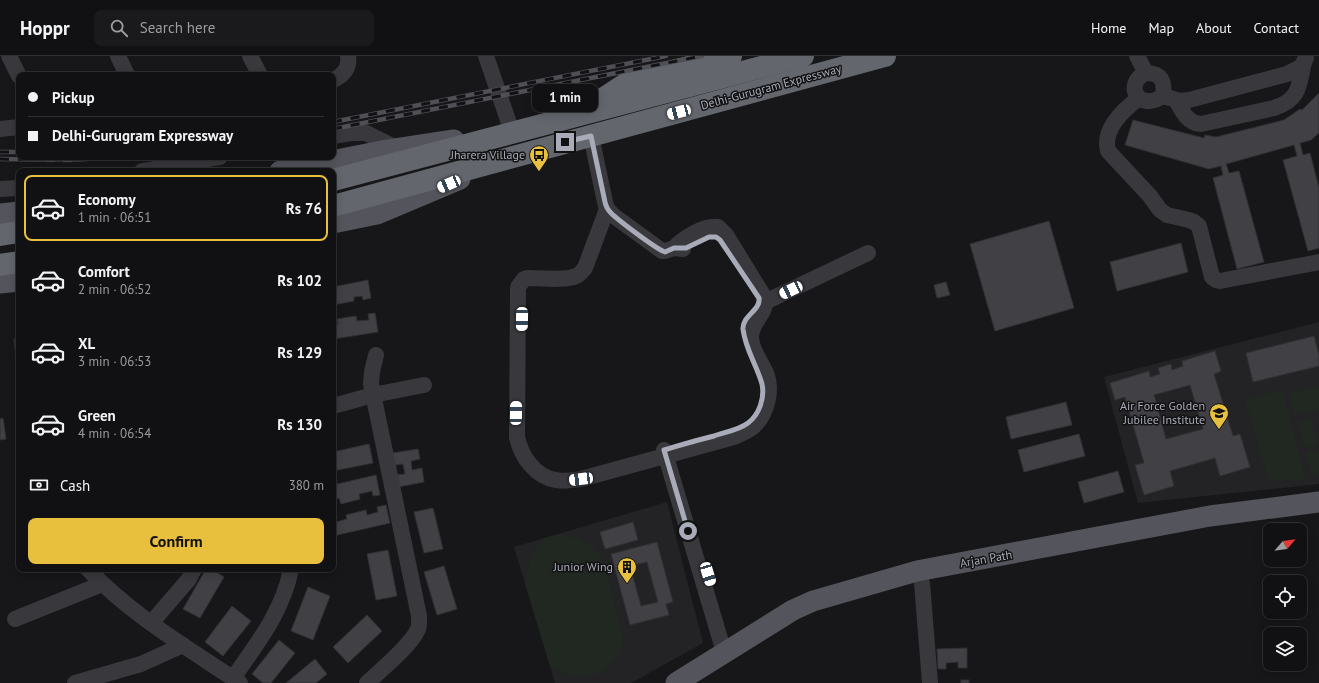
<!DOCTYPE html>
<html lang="en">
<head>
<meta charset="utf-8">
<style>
	:root { --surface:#111012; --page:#1a191b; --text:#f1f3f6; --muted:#9c9d9f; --line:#303032; --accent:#e9bf3e }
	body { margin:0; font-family:"PT Sans",sans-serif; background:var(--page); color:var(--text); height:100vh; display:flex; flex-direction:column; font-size:15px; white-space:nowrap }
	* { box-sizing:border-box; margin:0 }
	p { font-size:13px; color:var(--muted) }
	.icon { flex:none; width:22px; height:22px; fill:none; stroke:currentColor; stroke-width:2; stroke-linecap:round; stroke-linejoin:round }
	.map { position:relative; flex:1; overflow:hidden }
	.details { position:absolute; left:16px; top:112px; width:320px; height:404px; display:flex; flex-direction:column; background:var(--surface); border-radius:8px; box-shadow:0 2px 10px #0003,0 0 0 1px var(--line) }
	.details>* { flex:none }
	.guide { position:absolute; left:16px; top:16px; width:320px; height:88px; border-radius:8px; box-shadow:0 2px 10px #0003,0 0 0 1px var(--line); display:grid; align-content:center; height:88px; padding:0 12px; background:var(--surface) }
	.needle { width:26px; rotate:62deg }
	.tools { position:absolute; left:1263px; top:467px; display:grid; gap:8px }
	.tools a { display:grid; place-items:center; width:44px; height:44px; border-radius:8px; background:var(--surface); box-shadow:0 2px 10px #0003,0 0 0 1px var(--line); font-size:20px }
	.end { position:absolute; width:18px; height:18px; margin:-9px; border:5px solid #a9acb8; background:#111; box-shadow:0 0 0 2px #111 }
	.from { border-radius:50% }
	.bubble { position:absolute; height:28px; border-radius:8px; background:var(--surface); box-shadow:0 2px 10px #0003,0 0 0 1px var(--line); font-size:13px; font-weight:600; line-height:28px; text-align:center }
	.car { position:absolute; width:12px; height:24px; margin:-12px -6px; border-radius:5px; box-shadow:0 0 3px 1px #0007; background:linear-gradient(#fff 24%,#345 0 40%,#fff 0 76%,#345 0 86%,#fff 0) }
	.guide b { display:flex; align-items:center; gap:14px; height:38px; font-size:15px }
	.guide b+b { border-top:1px solid var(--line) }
	.guide i { width:10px; height:10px; background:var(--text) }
	ul { padding:7px 0 0; list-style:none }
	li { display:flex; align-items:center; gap:12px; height:66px; margin:0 8px 6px; padding:0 4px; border:2px solid transparent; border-radius:8px }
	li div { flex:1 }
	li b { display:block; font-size:15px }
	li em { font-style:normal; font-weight:600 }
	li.on { border-color:var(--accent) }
	li>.icon { width:36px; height:36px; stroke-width:1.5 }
	.pay { display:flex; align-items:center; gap:10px; height:44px; padding:0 12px; font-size:15px }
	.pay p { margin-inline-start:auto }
	.action { display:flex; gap:8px; margin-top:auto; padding:8px 12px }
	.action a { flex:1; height:46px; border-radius:8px; background:var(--accent); color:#111; font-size:16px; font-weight:600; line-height:46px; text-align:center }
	header { display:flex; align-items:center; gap:24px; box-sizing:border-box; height:56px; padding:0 20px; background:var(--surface); border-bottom:1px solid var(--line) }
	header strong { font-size:19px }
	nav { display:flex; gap:22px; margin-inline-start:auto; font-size:14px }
	.search { width:280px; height:36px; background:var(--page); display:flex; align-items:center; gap:10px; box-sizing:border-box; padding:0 14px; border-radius:8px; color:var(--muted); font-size:15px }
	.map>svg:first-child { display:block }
	.built { fill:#232325 }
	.green { fill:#212822 }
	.building { fill:#414145; stroke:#313134; fill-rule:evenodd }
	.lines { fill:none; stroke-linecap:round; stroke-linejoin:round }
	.minor { stroke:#38383d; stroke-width:16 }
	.major { stroke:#54555c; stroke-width:21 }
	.highway { stroke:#64666e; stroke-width:22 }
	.rail-casing { stroke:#4f5056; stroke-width:4.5 }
	.rail { stroke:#121113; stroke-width:3; stroke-dasharray:9; stroke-linecap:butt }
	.route { stroke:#a9acb8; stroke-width:5 }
	.labels { text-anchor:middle; stroke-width:3; stroke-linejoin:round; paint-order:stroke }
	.street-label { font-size:12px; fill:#a9acb8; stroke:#121113 }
	.poi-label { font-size:12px; fill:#a9acb8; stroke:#121113; text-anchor:end }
</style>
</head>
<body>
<header>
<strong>Hoppr</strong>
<div class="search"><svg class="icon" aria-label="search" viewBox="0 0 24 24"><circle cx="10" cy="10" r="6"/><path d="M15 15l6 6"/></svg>Search here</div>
<nav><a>Home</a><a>Map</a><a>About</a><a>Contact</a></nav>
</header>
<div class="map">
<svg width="1319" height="627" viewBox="0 0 1319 627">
	<rect width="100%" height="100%" fill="#171618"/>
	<!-- built -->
	<g class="built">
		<path d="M1319 266V428L1138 447 1104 321Z"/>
		<path d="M667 446 703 587 631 627H555L514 491Z"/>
	</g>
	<!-- green -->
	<g class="green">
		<path d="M1319 329V353L1294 360 1288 338Z"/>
		<path d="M1282 333 1306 423 1269 425 1245 344Z"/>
		<path d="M1311 362 1318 389 1305 392 1298 366Z"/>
		<path d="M1319 394V417L1312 419 1306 397Z"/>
		<path d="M558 478 578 483 591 490 602 502 623 579C623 590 620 596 614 605 597 627 572 622 550 610L525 527 530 505 535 492 544 482Z"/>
	</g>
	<!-- building -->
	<g class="building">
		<path d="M1319 37V77L1311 84 1300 87 1303 99 1310 97 1319 132V192L1308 195 1283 104 1297 100 1294 89 1226 108 1229 117 1239 115 1264 206 1237 213 1213 122 1223 119 1221 110 1209 113 1125 89 1133 64 1204 82 1205 79 1216 81 1284 64 1300 53 1302 54Z"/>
		<path d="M1049 165 1074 252 995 275 970 188Z"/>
		<path d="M1181 187 1188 216 1117 235 1110 206Z"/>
		<path d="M368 224 371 242 363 244 362 240 354 241V245L333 249V231Z"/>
		<path d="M946 226 950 239 937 242 934 229Z"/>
		<path d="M16 249H19V266H17Z"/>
		<path d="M375 257 378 276 333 283V269L338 268 337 263 356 260 357 265 369 264 368 258Z"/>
		<path d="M1314 280 1319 299V310L1253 326 1246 297Z"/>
		<path d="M19 282V293L15 294 14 283Z"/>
		<path d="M1215 295 1221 315 1214 318 1233 380 1240 378 1250 411 1220 420 1215 402 1170 415 1174 430 1144 439 1135 409 1144 407 1125 341 1115 344 1110 327 1149 315 1150 321 1160 318 1158 312 1171 308 1172 314 1183 310 1182 305ZM1190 329 1203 373 1166 383 1154 339Z"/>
		<path d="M15 297H19V308L17 309Z"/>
		<path d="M1066 346 1072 369 1011 383 1006 361Z"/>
		<path d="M3 362 6 383 0 384V363Z"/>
		<path d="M1079 378 1085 400 1024 416 1018 394Z"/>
		<path d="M369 388 373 407 333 415V396Z"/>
		<path d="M418 393 420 403 411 405 412 414 422 412 424 426 398 431 396 419 405 418 403 408 394 409 392 397Z"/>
		<path d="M1118 415 1124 436 1084 447 1078 426Z"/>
		<path d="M376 419 380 439 373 440 372 435 359 438 360 443 341 448 339 442 333 443V429Z"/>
		<path d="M386 449 390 467 333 480V462L335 461 336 466 347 463 346 459 366 454 367 459 378 456 377 451Z"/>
		<path d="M433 452 443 493 424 497 414 456Z"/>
		<path d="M633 466 638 484 605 493 600 476Z"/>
		<path d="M657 486 673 546 666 548 669 559 630 569 611 498ZM647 506 658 546 641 550 630 510Z"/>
		<path d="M388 494 397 540 376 544 367 498Z"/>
		<path d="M444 510 457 553 437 559 424 516Z"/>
		<path d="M206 513H211L224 521 200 562 183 553Z"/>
		<path d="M312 513H324L313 516Z"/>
		<path d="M308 531 330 540 313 584 291 575Z"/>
		<path d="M232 550 251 565 223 600 205 586Z"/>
		<path d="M367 559 382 575 348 607 333 591Z"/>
		<path d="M279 584 295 597 271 627H263L252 618Z"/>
		<path d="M967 592V612H958V606L946 607V613H938L937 593Z"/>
		<path d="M315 603 327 618 316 627H286Z"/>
		<rect x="961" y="624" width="8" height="3"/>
	</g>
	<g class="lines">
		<!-- minor -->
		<g class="minor">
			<path d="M9 0 19 20"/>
			<path d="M118 0 127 19"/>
			<path d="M250 0 260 19"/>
			<path d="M486 0 512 76"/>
			<path d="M1137 0 1146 17"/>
			<path d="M1146 17C1162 17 1165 26 1163 40 1138 57 1123 27 1146 17Z"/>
			<path d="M333 24C343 20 350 12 348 0"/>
			<path d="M1163 40 1180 45 1189 44 1287 18 1301 11 1306 2"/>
			<path d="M1139 42C1123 54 1102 73 1108 95L1150 140 1160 154 1167 159 1189 164 1194 166 1199 170 1212 221 1216 224 1220 225 1319 206"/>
			<path d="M1176 44C1182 55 1187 67 1201 68L1274 52C1300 44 1299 29 1304 6"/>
			<path d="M0 73 19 71"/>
			<path d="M333 80 351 77H366L396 92"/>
			<path d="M591 80 605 146 607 153 614 160 662 195H665L674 192 683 193"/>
			<path d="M142 115 220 101"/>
			<path d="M0 133 19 132"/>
			<path d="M607 153 585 212C582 215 580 219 576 220 566 225 539 222 528 222L524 223 518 231 517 381C521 400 535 421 556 424 565 426 573 424 581 423L734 381C741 378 748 375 753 371 767 358 773 334 766 317 761 306 751 293 751 281 751 264 771 256 763 239L726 179 718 171C704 169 683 182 674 192"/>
			<path d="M765 246 868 197"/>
			<path d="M333 350 373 339 424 329"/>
			<path d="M664 394 724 596"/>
			<path d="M88 513C131 559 188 592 240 627"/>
			<path d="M922 527 930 627"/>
			<path d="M15 563 102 528"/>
			<path d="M152 566 189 523 194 513"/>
			<path d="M233 622C257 588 283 555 291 513"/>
			<path d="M75 627 141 608 183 589"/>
			<path d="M367 627C380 615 410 590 417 575 420 571 419 565 419 560L371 328 372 316 376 299"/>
		</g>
		<!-- major -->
		<g class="major">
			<path d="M280 115 382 95 454 84"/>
			<path d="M0 158 19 156"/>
			<path d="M333 167 377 158 460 123"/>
			<path d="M0 227 19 225"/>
			<path d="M676 627 793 554 813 545 917 515 1210 460 1319 446"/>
		</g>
		<!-- highway -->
		<g class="highway">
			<path d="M592 50 627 27 731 0"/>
			<path d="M333 124 803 0"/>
			<path d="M333 150 885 0"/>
			<path d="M0 179 19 176"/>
			<path d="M0 209 19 206"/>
		</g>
		<defs>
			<g id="rail">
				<path d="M333 66 666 0"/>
				<path d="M333 73 702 0"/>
				<path d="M0 96H19"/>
				<path d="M0 103 70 104 119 101"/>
			</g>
		</defs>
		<!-- rail casing -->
		<use href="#rail" class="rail-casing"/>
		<!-- rail -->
		<use href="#rail" class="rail"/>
	</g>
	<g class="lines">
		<!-- route -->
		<path class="route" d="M565 86 591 80 605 146C606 151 608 154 611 157 618 164 656 193 665 196L674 192H686L709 181H716L720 184 759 242C761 254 742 260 743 273 745 292 757 310 762 328 765 342 759 359 748 367 739 374 725 376 714 380 697 384 681 389 664 394L688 475"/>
	</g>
	<!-- icons -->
	<defs>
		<symbol id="bus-pin" viewBox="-11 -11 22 30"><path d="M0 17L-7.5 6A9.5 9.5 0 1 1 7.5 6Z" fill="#e9bf3e" stroke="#121113"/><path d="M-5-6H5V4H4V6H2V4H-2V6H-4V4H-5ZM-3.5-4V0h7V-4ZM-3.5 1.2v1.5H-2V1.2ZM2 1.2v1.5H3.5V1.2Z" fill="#111"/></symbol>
		<symbol id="school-pin" viewBox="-11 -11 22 30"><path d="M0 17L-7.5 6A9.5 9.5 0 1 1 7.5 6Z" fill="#e9bf3e" stroke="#121113"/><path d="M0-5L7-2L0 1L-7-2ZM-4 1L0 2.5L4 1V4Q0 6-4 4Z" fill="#111"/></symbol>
		<symbol id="building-pin" viewBox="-11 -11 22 30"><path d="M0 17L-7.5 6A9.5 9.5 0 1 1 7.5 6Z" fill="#e9bf3e" stroke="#121113"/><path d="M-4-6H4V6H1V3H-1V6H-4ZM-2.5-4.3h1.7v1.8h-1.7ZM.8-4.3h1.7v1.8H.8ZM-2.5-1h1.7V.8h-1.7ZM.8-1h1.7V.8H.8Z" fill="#111"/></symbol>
	</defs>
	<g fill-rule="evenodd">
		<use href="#bus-pin" x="528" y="88" width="22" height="30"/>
		<use href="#school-pin" x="1208" y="346" width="22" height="30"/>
		<use href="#building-pin" x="616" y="500" width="22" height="30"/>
	</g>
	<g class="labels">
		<!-- street labels -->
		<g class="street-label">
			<text transform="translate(771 31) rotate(-15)" y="4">Delhi-Gurugram Expressway</text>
			<text transform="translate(986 503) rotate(-10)" y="4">Arjan Path</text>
		</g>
		<!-- poi labels -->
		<g class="poi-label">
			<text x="525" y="103">Jharera Village</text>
			<text x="1205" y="354">Air Force Golden<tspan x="1205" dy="14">Jubilee Institute</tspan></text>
			<text x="613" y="515">Junior Wing</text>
		</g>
	</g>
</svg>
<div class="tools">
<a><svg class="needle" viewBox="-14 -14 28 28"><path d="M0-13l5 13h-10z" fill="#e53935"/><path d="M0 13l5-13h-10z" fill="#9c9d9f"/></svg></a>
<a><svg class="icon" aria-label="locate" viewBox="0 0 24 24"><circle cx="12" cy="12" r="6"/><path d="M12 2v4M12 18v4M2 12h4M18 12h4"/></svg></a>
<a><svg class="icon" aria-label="layers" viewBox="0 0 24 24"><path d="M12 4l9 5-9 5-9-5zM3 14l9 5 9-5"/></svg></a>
</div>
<i class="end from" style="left:688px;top:475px"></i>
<i class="end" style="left:565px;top:86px"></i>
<div class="bubble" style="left:532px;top:28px;width:66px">1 min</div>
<i class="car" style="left:679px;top:56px;rotate:255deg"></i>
<i class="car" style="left:449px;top:128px;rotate:247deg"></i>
<i class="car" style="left:791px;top:234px;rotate:245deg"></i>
<i class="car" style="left:522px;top:263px;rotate:181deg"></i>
<i class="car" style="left:516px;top:357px;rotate:1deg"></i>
<i class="car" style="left:581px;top:423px;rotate:263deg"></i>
<i class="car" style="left:708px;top:518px;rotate:163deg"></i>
<div class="guide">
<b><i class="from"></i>Pickup</b>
<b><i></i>Delhi-Gurugram Expressway</b>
</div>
<section class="details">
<ul>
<li class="on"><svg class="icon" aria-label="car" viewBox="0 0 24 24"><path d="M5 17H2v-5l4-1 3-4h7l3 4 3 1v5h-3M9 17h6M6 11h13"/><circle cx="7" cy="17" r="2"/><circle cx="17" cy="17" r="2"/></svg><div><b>Economy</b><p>1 min · 06:51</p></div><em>Rs 76</em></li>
<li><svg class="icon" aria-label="car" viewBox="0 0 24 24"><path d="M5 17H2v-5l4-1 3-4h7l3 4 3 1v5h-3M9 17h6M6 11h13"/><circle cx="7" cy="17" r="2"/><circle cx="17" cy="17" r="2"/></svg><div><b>Comfort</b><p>2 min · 06:52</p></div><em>Rs 102</em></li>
<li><svg class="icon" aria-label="car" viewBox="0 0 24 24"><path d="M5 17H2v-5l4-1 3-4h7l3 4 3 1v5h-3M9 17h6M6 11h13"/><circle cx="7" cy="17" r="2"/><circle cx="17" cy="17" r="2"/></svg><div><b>XL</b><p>3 min · 06:53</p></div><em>Rs 129</em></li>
<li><svg class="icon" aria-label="car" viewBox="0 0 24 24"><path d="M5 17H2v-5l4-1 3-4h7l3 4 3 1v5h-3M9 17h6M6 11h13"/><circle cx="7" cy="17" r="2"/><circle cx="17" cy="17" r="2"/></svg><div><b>Green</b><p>4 min · 06:54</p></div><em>Rs 130</em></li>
</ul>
<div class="pay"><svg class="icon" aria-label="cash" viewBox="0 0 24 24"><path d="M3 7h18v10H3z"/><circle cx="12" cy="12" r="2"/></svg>Cash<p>380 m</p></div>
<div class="action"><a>Confirm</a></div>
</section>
</div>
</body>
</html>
